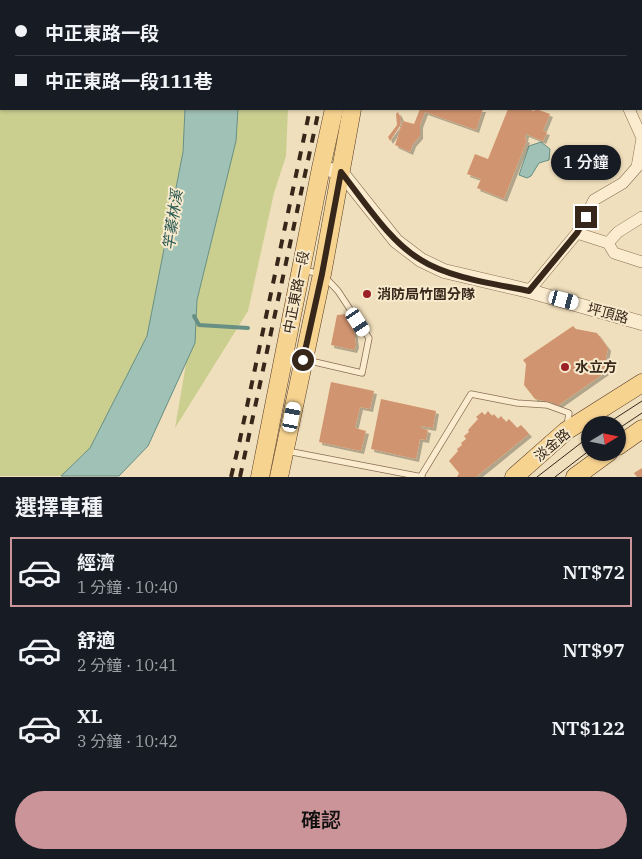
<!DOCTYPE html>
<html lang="zh-TW">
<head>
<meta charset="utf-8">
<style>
	:root { --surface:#171b24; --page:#242831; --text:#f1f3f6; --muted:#9ea1a6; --line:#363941; --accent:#cb9498 }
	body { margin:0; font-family:"IBM Plex Serif","Noto Sans TC",serif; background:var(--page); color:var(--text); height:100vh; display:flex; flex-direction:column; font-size:19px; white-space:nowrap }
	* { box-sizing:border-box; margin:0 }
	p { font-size:16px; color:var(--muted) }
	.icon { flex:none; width:28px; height:28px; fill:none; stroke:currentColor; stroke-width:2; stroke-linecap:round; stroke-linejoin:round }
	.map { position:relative; height:477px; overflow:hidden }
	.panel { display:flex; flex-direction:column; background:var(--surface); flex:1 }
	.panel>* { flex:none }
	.top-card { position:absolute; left:0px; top:0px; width:642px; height:110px; box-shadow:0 1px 4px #0004; display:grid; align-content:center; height:110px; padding:0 15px; background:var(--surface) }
	.needle { width:32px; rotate:80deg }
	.buttons { position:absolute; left:581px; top:416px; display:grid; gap:10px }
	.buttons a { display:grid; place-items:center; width:45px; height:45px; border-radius:50%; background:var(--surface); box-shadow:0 1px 4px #0004; font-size:25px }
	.end { position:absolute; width:22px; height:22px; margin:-11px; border:6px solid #37271a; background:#fff; box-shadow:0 0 0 2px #fff }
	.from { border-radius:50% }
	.bubble { position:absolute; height:35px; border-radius:18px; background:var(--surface); box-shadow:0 1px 4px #0004; font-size:16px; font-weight:600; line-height:35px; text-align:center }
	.car { position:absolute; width:15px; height:30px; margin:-15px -8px; border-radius:6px; box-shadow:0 0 4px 1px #0007; background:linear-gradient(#fff 24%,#345 0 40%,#fff 0 76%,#345 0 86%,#fff 0) }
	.top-card b { display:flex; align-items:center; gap:18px; height:48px; font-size:19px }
	.top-card b+b { border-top:1px solid var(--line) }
	.top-card i { width:12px; height:12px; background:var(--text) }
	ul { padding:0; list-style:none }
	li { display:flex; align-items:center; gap:15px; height:70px; margin:0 10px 8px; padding:0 5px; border:2px solid transparent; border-radius:0px }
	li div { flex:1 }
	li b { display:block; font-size:19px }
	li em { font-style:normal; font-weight:600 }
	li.on { border-color:var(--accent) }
	li>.icon { width:45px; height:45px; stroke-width:1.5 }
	h2 { padding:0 15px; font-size:22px; line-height:60px }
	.cta { display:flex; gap:10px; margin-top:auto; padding:10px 15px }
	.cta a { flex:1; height:58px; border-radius:30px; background:var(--accent); color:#111; font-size:20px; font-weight:600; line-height:58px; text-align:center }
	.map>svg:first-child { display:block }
	.green { fill:#cacf8f }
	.water { fill:#a0c1b6; stroke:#678f84 }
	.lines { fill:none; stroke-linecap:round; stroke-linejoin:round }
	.stream { stroke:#678f84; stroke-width:4 }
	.building { fill:#d1946f; filter:url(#shadow) }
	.service-casing { stroke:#896e54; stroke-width:7 }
	.minor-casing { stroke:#896e54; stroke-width:12 }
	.tertiary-casing { stroke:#896e54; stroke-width:15 }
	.primary-casing { stroke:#563c29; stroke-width:19 }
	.service { stroke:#fbeccf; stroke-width:5.5 }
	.minor { stroke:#fbeccf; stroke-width:11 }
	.tertiary { stroke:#fbeccf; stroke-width:14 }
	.primary { stroke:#f7d390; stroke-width:18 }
	.tram { stroke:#37271a; stroke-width:1 }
	.rail { stroke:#37271a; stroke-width:4; stroke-dasharray:9 9; stroke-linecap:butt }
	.route { stroke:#37271a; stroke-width:6 }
	.poi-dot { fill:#9c2126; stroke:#f7e9cc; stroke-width:2 }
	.labels { text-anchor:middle; stroke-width:4; stroke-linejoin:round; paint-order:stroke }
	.street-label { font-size:14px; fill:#37271a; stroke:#f7e9cc }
	.poi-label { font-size:14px; font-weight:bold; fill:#37271a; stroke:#f7e9cc; text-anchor:start }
	.water-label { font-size:15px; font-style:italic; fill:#285853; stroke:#f7e9cc }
</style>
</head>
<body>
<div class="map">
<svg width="642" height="477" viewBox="0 0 642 477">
	<defs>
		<filter id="shadow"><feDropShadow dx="3" dy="3" stdDeviation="0" flood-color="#0004"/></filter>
	</defs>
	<rect width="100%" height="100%" fill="#f0dfbc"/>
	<!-- green -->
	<g class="green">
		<path d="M0 0 177 1H1V109H185L183 152 147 336 90 448 61 476H0Z"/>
		<path d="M238 109H288L286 156 274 193 248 311 175 428 197 300 236 141Z"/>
	</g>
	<!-- water -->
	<g class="water">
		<path d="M185 109H238L236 141 197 300 195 343 148 446 119 476H61L90 448 147 336 183 152Z"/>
		<path d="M541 142 550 149 549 160 539 163 531 176 527 178 519 175 529 146Z"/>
	</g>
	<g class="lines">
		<!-- stream -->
		<g class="stream">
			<path d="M241 0V1"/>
			<path d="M194 316 199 325 248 328"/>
		</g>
	</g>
	<!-- building -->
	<g class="building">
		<path d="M420 109H483L476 130 425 112 420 125V136L413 144 410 152 395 145 403 121 414 124Z"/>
		<path d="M508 109H528L534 111 536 109 550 114 543 131 547 132 543 141 526 134 525 139 527 140 504 199 477 188 481 179 467 174 475 154 488 159Z"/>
		<path d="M398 112 401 118 400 126 390 141 388 137 397 125 396 114Z"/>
		<path d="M346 314 354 329 356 345 354 350 331 345 337 315Z"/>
		<path d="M573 326 576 329 597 333 608 348 604 369 606 372 556 407 554 403 535 399 524 385 526 364 523 360Z"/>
		<path d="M331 382 374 391 370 409 360 407 355 428 366 431 361 451 319 442Z"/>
		<path d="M381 399 436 411 433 428 421 426V428L428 430 426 440 420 439 416 459 371 449Z"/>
		<path d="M488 411 492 416 494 414 498 419 501 416 506 422 509 419 517 428 521 425 529 434 476 477H457L459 473 449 461 458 451 457 449 462 445 461 443 466 439 464 436 469 432 468 430 478 419 476 417 482 412 485 415Z"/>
		<path d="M642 468V477H637L634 473Z"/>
	</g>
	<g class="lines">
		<defs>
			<g id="service">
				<path d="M302 270 322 274 338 291 369 338 362 373 306 360"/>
				<path d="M287 451 422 477"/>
				<path d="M421 476 471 394 517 403 547 405 569 413 567 427"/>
			</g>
			<g id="minor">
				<path d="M602 0 603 1"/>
				<path d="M641 30 642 31"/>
				<path d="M577 233 608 243 614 253 642 262"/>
				<path d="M608 243 618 232 642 217"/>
				<path d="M529 291 577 233 594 200 623 183 637 167 642 138 629 109"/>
			</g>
			<path id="tertiary" d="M321 168 341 172 396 241 421 260 444 271 529 291 642 323"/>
			<g id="primary">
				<path d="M364 1 365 0"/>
				<path d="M381 1 382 0"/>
				<path d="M618 446 642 429"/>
				<path d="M260 477 321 168 334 109"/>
				<path d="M279 477 322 274 352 109"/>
				<path d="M514 477 566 431 642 383"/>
				<path d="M575 477 609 452"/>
			</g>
		</defs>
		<!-- service casing -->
		<use href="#service" class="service-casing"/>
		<!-- minor casing -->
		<use href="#minor" class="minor-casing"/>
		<!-- tertiary casing -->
		<use href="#tertiary" class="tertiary-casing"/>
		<!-- primary casing -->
		<use href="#primary" class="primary-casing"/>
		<!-- service -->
		<use href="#service" class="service"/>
		<!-- minor -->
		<use href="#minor" class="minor"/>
		<!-- tertiary -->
		<use href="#tertiary" class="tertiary"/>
		<!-- primary -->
		<use href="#primary" class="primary"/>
		<!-- tram -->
		<g class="tram">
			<path d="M605 425 642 401"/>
			<path d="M618 429 642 413"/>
			<path d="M537 477 590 436"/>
			<path d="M555 477 590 450"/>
		</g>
		<!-- rail -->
		<g class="rail">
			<path d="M338 1V0"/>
			<path d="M347 1V0"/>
			<path d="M231 477 239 444 310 109"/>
			<path d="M240 477 319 109"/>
		</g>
	</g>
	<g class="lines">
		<!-- route -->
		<path class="route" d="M303 360 322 274 341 172C365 202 389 241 421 260 449 278 496 284 529 291L577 233 586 217"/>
	</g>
	<!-- markers -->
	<g class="poi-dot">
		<circle cx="367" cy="294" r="5"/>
		<circle cx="565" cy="367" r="5"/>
	</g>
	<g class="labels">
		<!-- street labels -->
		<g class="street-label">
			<text transform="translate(296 292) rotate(-79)" y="5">中正東路一段</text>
			<text transform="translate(608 313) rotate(15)" y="5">坪頂路</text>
			<text transform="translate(552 445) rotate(-40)" y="5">淡金路</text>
		</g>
		<!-- poi labels -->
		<g class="poi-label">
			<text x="377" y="299">消防局竹圍分隊</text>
			<text x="575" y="372">水立方</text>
		</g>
		<!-- water labels -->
		<g class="water-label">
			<text transform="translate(173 220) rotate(-82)" y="5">竿蓁林溪</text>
		</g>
	</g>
</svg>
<div class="buttons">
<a><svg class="needle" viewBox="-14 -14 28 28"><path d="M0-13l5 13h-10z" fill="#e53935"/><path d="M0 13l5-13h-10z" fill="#9ea1a6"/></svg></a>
</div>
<i class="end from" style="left:303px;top:360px"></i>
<i class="end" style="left:586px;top:217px"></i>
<div class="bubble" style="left:551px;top:145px;width:70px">1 分鐘</div>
<i class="car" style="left:564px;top:300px;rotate:105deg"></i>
<i class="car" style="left:358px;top:322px;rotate:147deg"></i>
<i class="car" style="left:292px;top:417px;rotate:11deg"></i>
<div class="top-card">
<b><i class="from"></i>中正東路一段</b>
<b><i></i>中正東路一段111巷</b>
</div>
</div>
<section class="panel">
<h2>選擇車種</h2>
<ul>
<li class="on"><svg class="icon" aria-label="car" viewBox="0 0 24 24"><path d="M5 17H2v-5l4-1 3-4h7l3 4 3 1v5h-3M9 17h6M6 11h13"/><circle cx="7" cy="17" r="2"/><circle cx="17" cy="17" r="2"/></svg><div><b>經濟</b><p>1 分鐘 · 10:40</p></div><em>NT$72</em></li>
<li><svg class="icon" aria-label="car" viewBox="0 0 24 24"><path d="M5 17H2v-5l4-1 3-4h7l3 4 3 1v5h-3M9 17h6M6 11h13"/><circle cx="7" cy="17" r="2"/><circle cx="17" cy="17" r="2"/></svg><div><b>舒適</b><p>2 分鐘 · 10:41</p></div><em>NT$97</em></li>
<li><svg class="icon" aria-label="car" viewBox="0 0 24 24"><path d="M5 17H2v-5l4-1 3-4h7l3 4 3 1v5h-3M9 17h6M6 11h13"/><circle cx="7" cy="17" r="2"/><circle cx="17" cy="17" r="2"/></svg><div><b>XL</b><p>3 分鐘 · 10:42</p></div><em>NT$122</em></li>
</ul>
<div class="cta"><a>確認</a></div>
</section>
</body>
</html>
